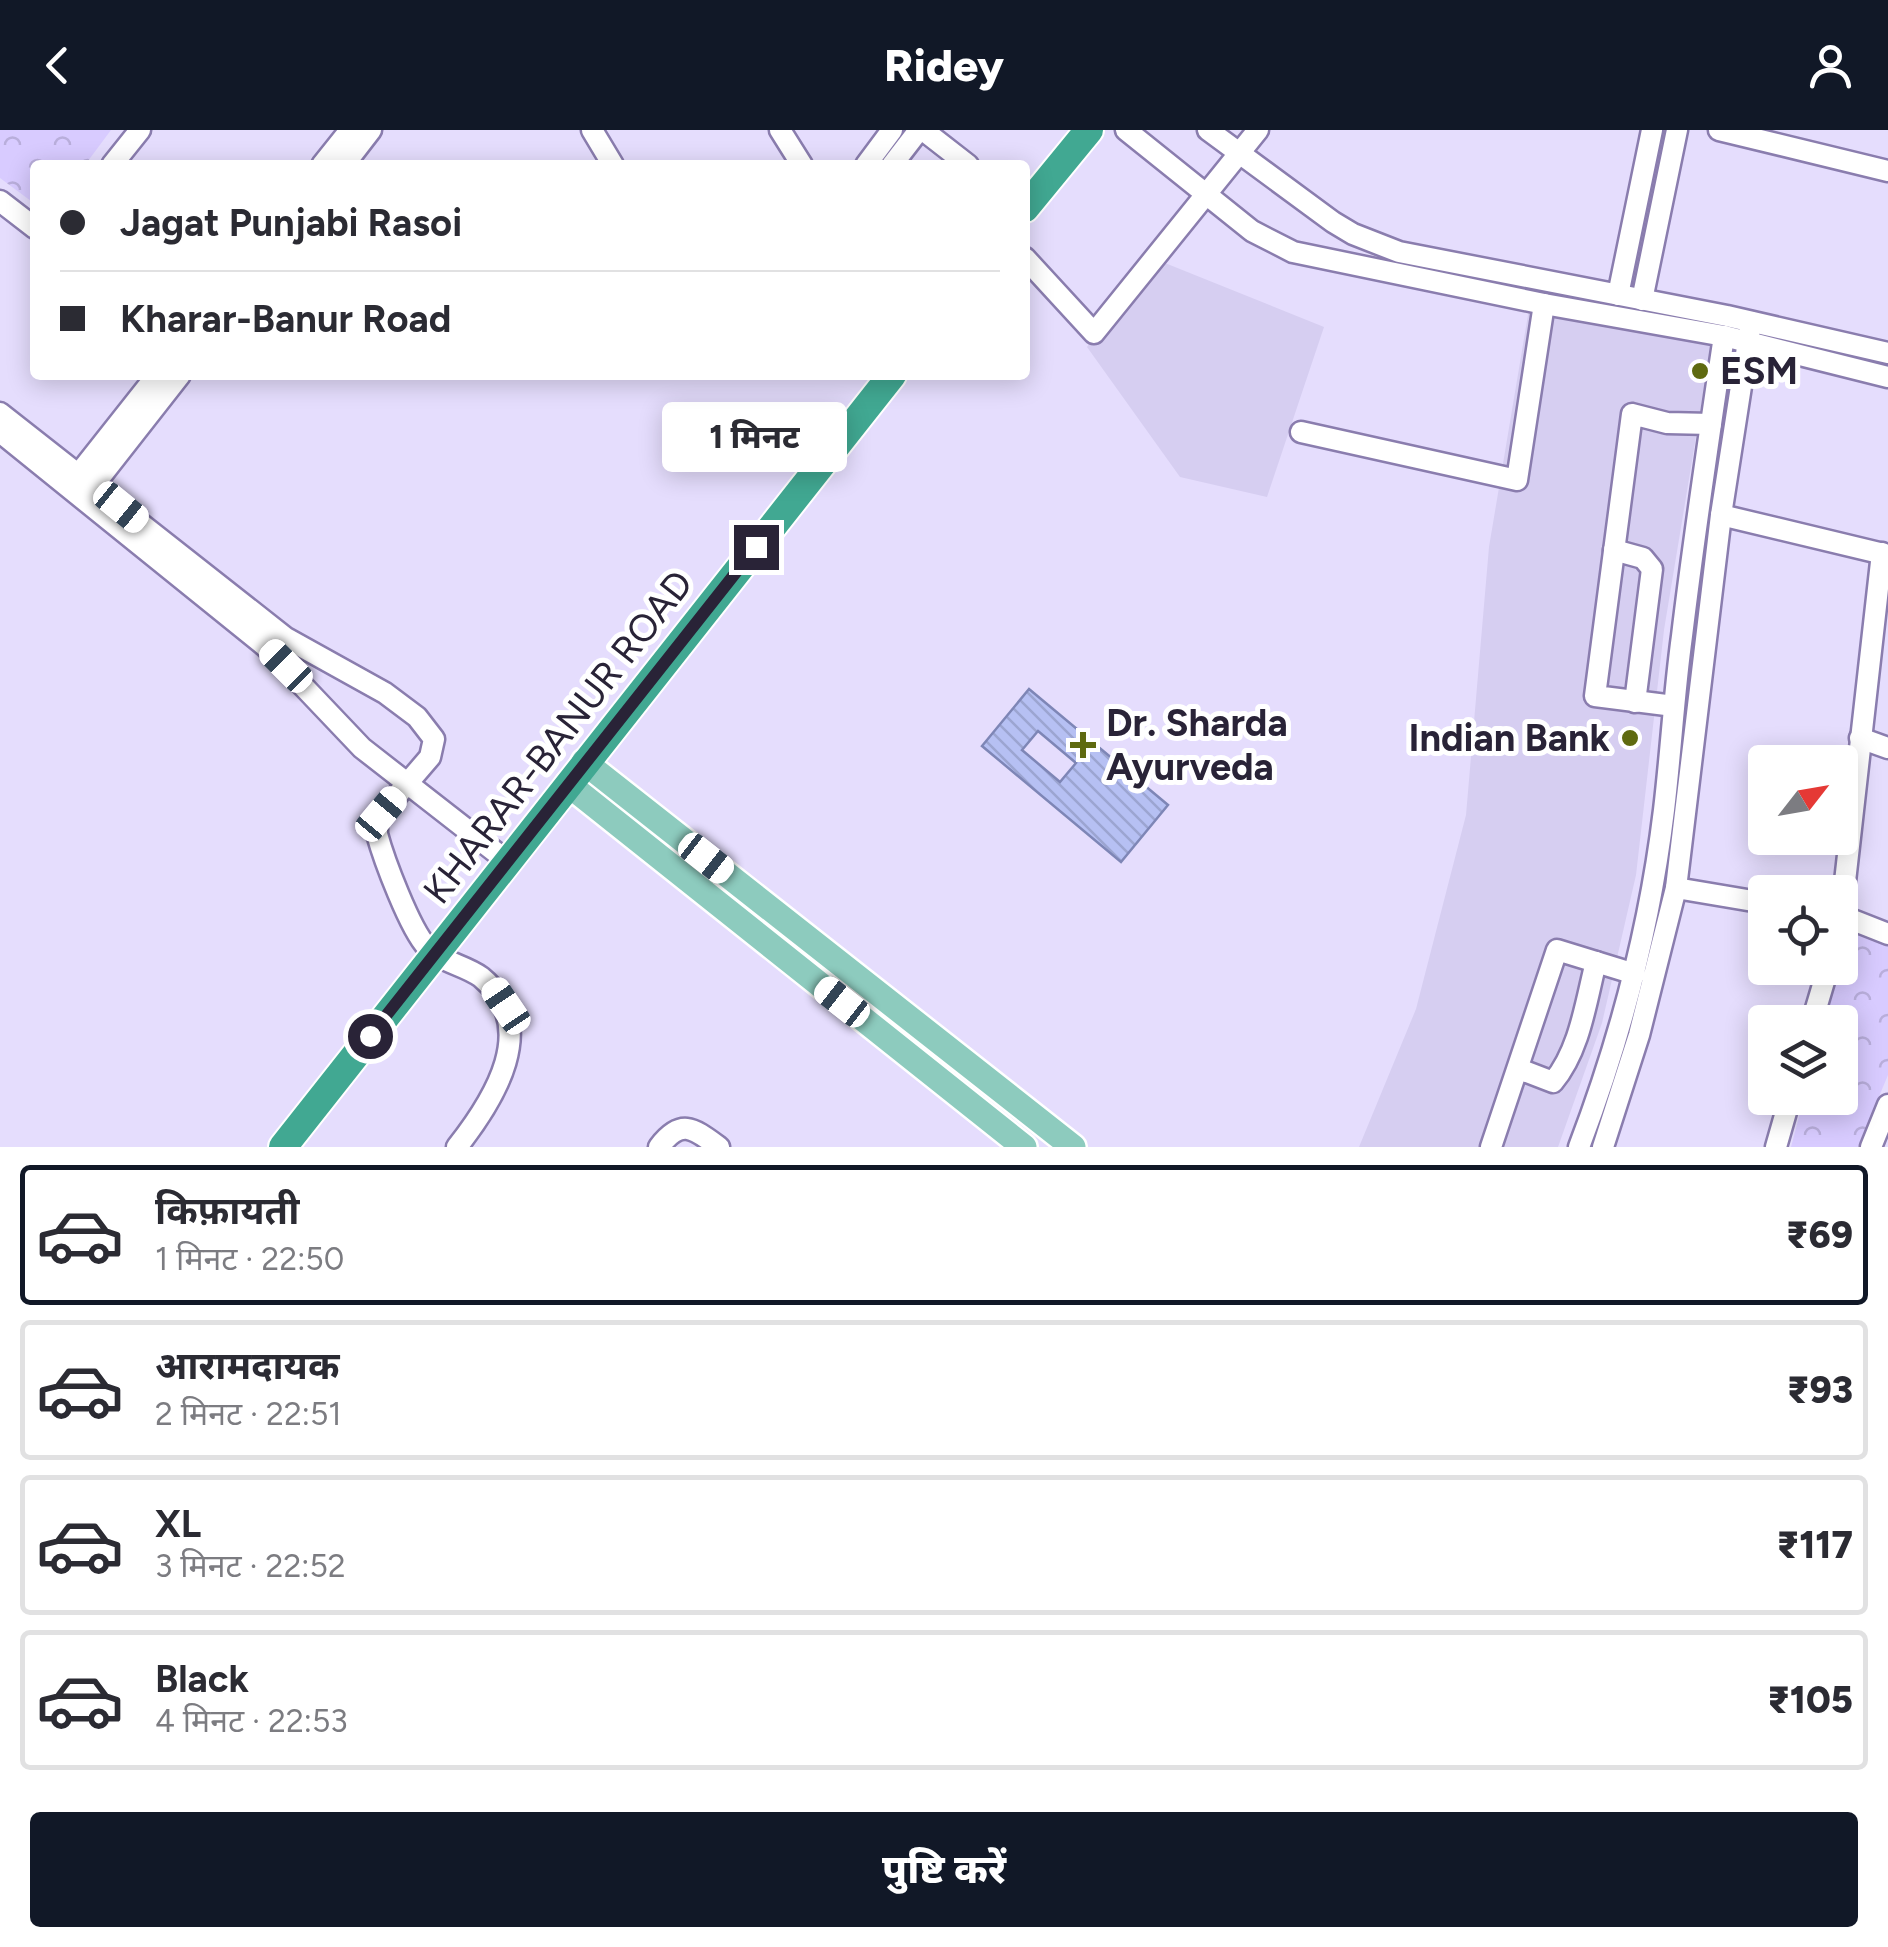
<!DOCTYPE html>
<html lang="hi">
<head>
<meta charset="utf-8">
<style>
	:root { --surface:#fff; --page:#f7f7f7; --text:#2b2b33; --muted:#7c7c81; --line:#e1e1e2; --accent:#111827 }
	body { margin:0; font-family:Figtree,"Noto Sans Devanagari",sans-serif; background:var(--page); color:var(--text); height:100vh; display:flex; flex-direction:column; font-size:38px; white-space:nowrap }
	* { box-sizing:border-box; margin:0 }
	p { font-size:32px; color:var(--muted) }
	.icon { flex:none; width:55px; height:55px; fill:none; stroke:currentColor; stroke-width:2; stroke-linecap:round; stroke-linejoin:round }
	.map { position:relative; height:1017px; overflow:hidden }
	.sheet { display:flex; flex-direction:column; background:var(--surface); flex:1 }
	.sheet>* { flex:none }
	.banner { position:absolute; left:30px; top:30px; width:1000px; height:220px; border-radius:10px; box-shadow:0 5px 25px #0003; display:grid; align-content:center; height:220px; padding:0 30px; background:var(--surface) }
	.needle { width:65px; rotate:59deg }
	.tools { position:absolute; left:1748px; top:615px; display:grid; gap:20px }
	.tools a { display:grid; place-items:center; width:110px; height:110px; border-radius:10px; background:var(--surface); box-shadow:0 5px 25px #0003; font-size:50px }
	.end { position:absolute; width:45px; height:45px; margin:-22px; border:12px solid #292337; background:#fff; box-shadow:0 0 0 5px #fff }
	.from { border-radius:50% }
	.bubble { position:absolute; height:70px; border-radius:10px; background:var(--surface); box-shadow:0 5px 25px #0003; font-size:32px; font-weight:800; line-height:70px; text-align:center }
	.car { position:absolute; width:30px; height:60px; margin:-30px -15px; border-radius:12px; box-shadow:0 0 8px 2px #0007; background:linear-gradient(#fff 24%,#345 0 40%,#fff 0 76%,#345 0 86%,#fff 0) }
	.banner b { display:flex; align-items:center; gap:35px; height:95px; font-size:38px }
	.banner b+b { border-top:2px solid var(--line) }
	.banner i { width:25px; height:25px; background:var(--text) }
	ul { padding:18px 0 0; list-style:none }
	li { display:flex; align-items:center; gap:30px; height:140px; margin:0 20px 15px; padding:0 10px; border:5px solid var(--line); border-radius:10px }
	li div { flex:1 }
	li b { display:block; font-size:38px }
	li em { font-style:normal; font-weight:800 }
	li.active { border-color:var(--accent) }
	li>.icon { width:90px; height:90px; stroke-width:1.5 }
	.action { display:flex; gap:20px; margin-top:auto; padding:20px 30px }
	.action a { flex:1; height:115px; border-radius:10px; background:var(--accent); color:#fff; font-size:40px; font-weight:800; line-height:115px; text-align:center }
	header { display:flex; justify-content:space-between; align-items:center; height:130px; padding:0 30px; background:var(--accent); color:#fff; font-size:45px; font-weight:800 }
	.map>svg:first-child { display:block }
	.built { fill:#d6cef1 }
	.park { fill:url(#park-crowns) }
	.building { fill:url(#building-back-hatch); stroke:#7e86b6; stroke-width:2.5; fill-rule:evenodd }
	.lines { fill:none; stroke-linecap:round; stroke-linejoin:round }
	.minor-casing { stroke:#8a7dae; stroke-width:25 }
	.major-casing { stroke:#fff; stroke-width:30 }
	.highway-casing { stroke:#fff; stroke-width:32 }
	.minor { stroke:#fff; stroke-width:20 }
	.major { stroke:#8dcbbe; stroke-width:25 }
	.highway { stroke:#41a892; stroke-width:28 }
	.route { stroke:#292337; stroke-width:12 }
	.poi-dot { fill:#5f6a10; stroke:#fff; stroke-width:4 }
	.labels { text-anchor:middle; stroke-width:10; stroke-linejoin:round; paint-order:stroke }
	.poi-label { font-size:38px; font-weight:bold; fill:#292337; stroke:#fff; text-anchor:start }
	.street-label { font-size:38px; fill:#292337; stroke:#fff }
</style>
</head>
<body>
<header><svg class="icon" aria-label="back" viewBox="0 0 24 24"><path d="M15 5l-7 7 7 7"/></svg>Ridey<svg class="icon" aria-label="person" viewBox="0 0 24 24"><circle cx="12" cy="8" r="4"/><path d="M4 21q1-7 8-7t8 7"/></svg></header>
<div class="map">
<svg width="1888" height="1017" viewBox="0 0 1888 1017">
	<defs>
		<pattern id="park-crowns" width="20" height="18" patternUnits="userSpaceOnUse" patternTransform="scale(2.5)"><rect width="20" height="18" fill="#d8cbff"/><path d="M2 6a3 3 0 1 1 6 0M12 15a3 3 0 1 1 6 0" fill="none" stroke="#b9aedb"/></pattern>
		<pattern id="building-back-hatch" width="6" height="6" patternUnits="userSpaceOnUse" patternTransform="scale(2.5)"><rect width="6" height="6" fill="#b6c0f3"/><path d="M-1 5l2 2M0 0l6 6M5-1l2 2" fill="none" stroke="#9ca5d1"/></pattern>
	</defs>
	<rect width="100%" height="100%" fill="#e5ddfd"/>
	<!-- built -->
	<g class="built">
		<path d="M1155 129 1324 197 1267 367 1180 347 1087 217Z"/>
		<path d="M1551 164 1712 210 1664 500 1636 745 1602 893 1558 1017H1359L1416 879 1466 685 1489 417 1530 173Z"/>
	</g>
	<!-- park -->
	<g class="park">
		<path d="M0 0H111L85 35H35V74L0 48Z"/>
		<path d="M1851 789 1888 806V945L1858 1017H1791L1804 968H1840V892H1824Z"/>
	</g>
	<!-- building -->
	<path class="building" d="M1029 559 1168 675 1121 732 982 616ZM1038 601 1076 633 1060 652 1022 620Z"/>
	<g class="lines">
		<defs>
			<g id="minor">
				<path d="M592 0 613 35"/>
				<path d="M780 0 802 35"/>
				<path d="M923 0 968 35"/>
				<path d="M1126 0 1252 101 1293 122 1544 174 1724 206 1888 247"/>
				<path d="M1208 0 1333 92 1353 104 1399 122 1727 186 1888 223"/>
				<path d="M1719 0 1888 41"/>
				<path d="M112 35 140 0"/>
				<path d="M322 35 350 0"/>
				<path d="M344 35 371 0"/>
				<path d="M866 35 892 0"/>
				<path d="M892 35 919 0"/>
				<path d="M0 71 35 98"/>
				<path d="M1025 128 1094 203 1258 0"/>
				<path d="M1618 165 1652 0"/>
				<path d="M1642 170 1677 0"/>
				<path d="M0 283 286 508 385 563 417 587 434 609 430 627 381 684 377 692V704C384 730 410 799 427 817 440 832 465 835 481 847 541 896 494 970 457 1017"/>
				<path d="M0 302 265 516 362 618 507 731"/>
				<path d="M1301 302 1517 350 1544 174"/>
				<path d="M70 355 157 245"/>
				<path d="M86 365 180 245"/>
				<path d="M1721 385 1888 425"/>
				<path d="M1614 420 1643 428 1652 439 1635 572"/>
				<path d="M1674 576 1595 566 1632 284 1667 293 1711 294"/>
				<path d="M1860 608 1888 618"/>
				<path d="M1676 758 1765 773"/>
				<path d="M1840 785 1888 804"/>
				<path d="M1840 796 1882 423"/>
				<path d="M1812 892 1828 838"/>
				<path d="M1519 939 1553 952C1580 920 1586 871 1596 832"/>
				<path d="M659 1017C681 988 693 998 719 1017"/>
				<path d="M1491 1017 1557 820 1635 844"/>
				<path d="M1579 1017C1621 907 1650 796 1664 680 1671 622 1674 564 1682 506 1694 406 1709 306 1724 206"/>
				<path d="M1603 1017 1639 905 1676 758 1721 385 1751 192"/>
				<path d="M1776 1017 1790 968"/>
				<path d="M1871 1017 1888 975"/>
			</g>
			<g id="major">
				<path d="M584 632 1073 1017"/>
				<path d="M568 654 1024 1017"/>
			</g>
			<g id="highway">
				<path d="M1025 78 1089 0"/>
				<path d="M283 1017 892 245"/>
			</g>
		</defs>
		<!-- minor casing -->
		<use href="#minor" class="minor-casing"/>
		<!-- major casing -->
		<use href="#major" class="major-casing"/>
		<!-- highway casing -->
		<use href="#highway" class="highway-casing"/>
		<!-- minor -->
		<use href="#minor" class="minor"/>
		<!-- major -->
		<use href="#major" class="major"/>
		<!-- highway -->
		<use href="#highway" class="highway"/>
	</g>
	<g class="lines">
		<!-- route -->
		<path class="route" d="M370 906 756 417"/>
	</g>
	<!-- markers -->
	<g class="poi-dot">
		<circle cx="1700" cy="241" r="10"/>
		<circle cx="1630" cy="608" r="10"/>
		<path d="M1078 600h10v10h10v10h-10v10h-10v-10h-10v-10h10z"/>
	</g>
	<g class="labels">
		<!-- poi labels -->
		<g class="poi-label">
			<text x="1720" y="254">ESM</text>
			<text x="1106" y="606">Dr. Sharda<tspan x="1106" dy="44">Ayurveda</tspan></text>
			<text x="1610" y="621" text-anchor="end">Indian Bank</text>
		</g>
		<!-- street labels -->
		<g class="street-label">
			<text transform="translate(558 607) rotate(-52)" y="13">KHARAR-BANUR ROAD</text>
		</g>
	</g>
</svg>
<div class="tools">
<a><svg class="needle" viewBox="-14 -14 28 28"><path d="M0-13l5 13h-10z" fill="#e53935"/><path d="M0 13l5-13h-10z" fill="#7c7c81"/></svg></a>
<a><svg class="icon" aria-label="locate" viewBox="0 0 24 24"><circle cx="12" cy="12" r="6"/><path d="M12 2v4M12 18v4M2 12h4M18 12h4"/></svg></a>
<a><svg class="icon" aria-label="layers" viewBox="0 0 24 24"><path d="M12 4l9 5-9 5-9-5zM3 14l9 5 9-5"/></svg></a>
</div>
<i class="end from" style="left:370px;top:906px"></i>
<i class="end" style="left:756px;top:417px"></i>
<div class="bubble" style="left:662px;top:272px;width:185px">1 मिनट</div>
<i class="car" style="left:121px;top:377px;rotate:129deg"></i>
<i class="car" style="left:286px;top:536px;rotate:315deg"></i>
<i class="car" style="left:381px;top:684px;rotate:40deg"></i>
<i class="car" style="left:706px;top:728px;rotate:128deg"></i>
<i class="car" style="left:842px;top:872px;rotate:308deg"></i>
<i class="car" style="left:506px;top:876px;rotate:326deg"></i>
<div class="banner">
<b><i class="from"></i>Jagat Punjabi Rasoi</b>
<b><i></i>Kharar-Banur Road</b>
</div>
</div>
<section class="sheet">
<ul>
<li class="active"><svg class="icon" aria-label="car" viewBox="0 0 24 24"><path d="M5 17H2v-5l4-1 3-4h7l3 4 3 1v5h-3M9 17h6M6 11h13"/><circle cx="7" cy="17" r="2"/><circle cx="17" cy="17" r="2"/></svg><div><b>किफ़ायती</b><p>1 मिनट · 22:50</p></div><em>₹69</em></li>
<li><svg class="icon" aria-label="car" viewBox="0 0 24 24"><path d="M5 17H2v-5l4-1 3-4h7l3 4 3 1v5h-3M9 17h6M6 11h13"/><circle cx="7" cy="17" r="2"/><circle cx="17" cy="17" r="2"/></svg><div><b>आरामदायक</b><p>2 मिनट · 22:51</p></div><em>₹93</em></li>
<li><svg class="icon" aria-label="car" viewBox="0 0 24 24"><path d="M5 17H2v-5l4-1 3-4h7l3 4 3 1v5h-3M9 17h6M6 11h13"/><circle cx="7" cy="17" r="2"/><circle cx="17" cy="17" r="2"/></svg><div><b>XL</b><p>3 मिनट · 22:52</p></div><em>₹117</em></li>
<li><svg class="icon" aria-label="car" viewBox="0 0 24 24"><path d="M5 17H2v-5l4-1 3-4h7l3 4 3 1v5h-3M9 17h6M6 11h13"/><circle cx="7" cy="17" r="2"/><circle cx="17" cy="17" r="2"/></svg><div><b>Black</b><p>4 मिनट · 22:53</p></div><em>₹105</em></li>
</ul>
<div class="action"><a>पुष्टि करें</a></div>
</section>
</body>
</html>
